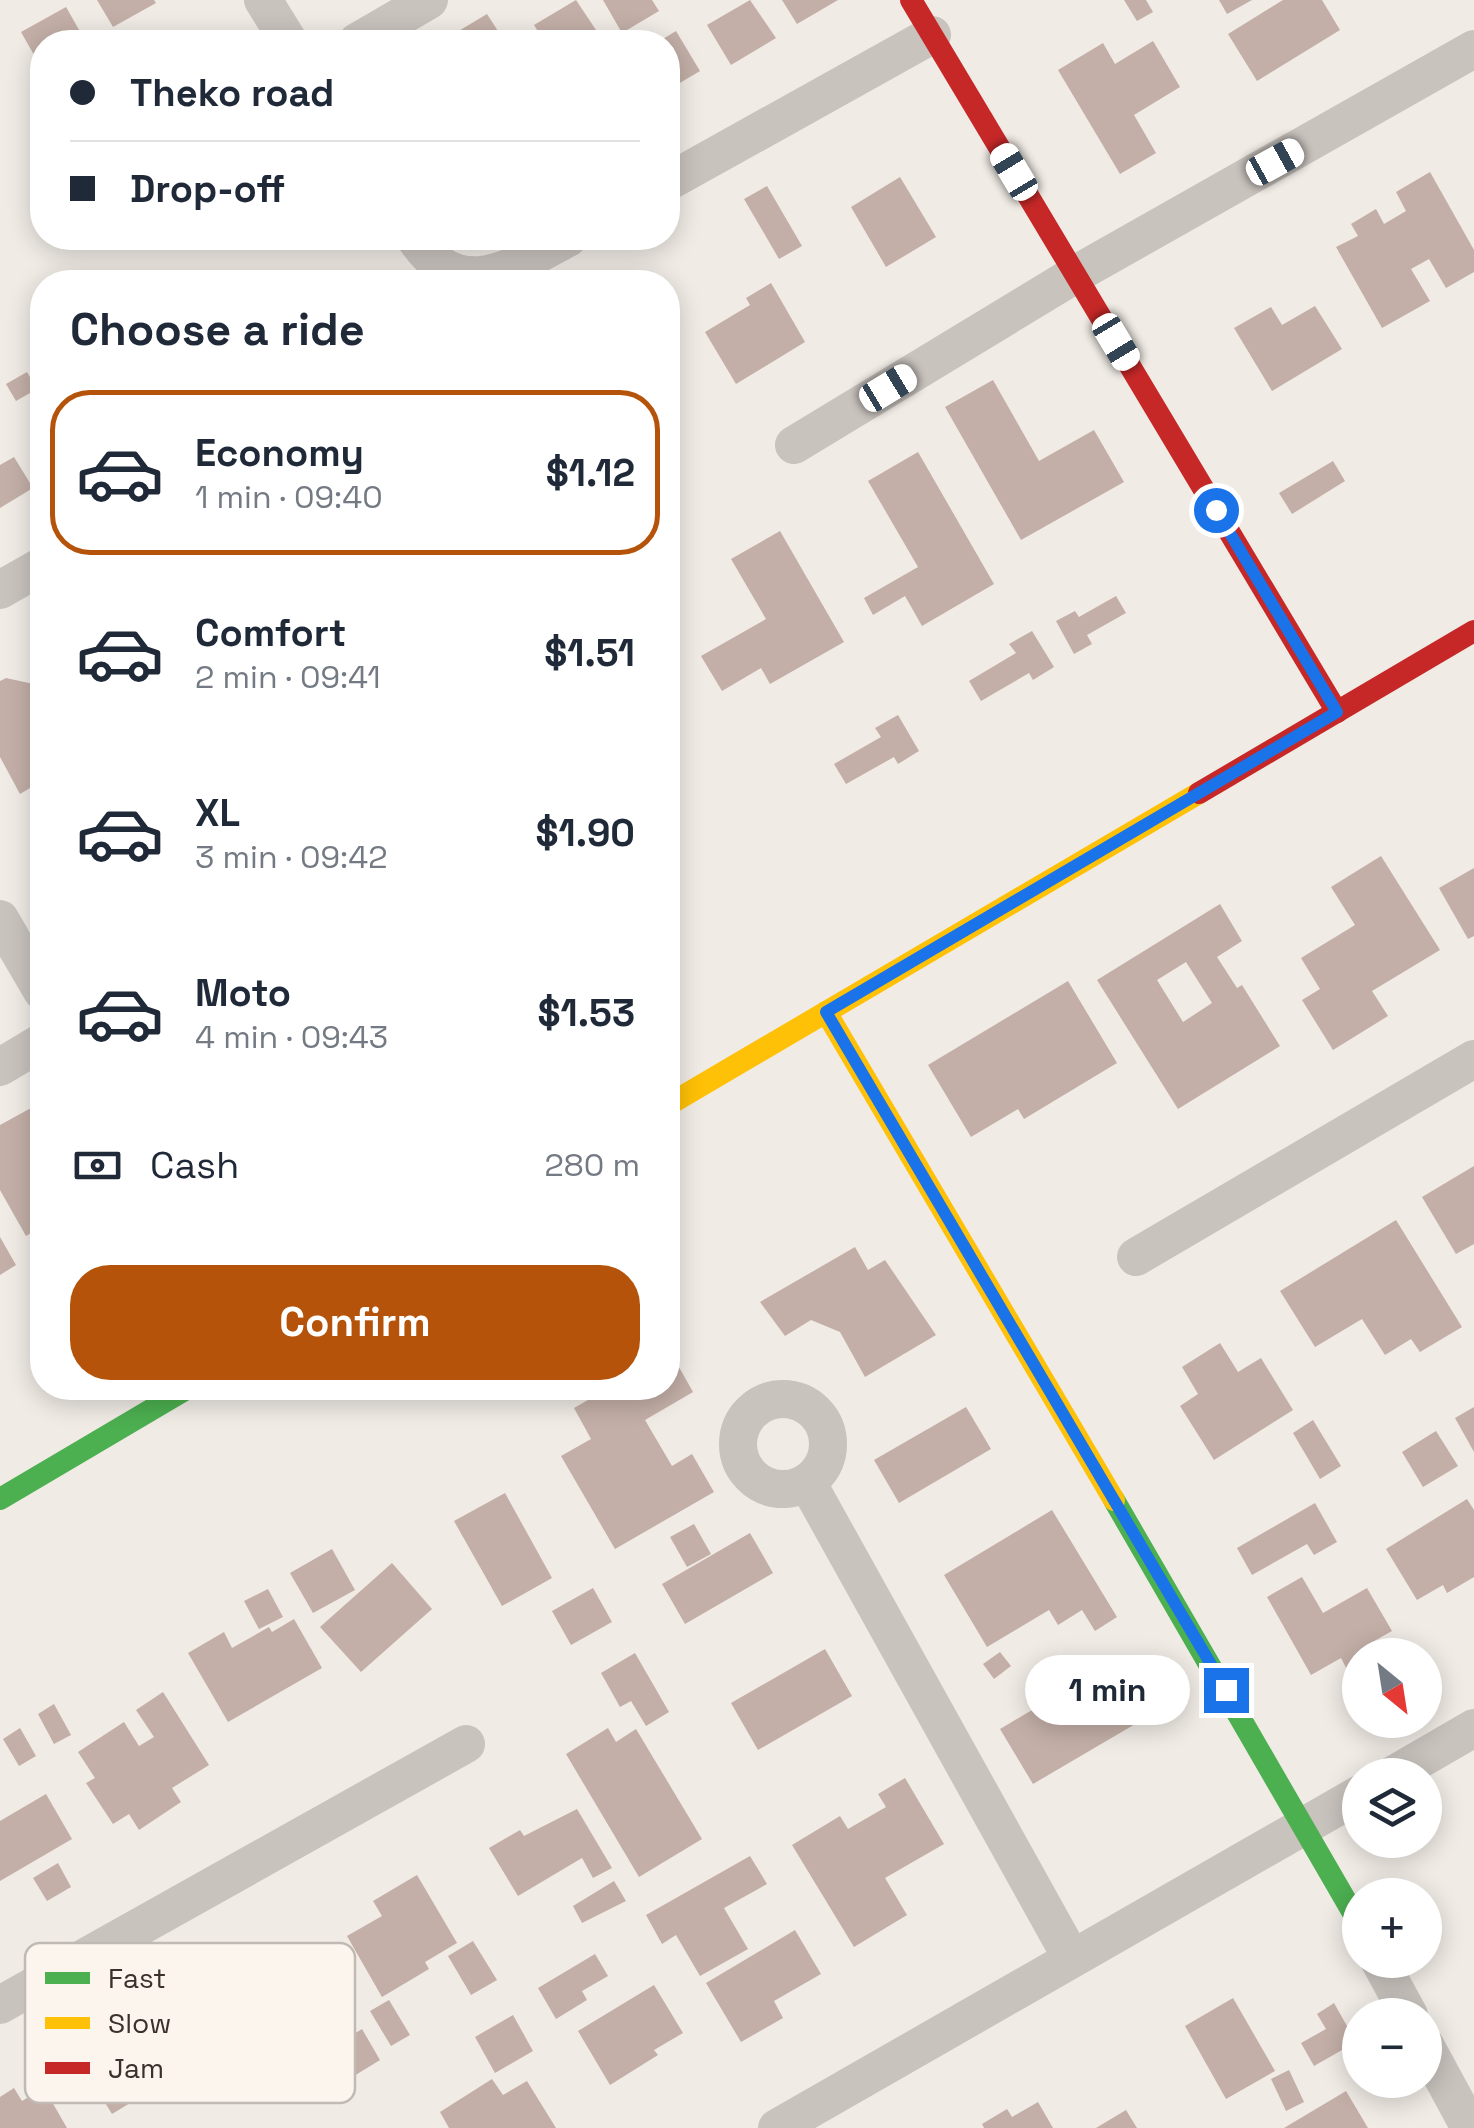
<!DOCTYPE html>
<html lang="en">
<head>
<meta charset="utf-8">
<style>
	:root { --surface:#fff; --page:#f2f2f3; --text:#1f2937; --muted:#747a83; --line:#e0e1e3; --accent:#b45309 }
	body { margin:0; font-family:"Space Grotesk",sans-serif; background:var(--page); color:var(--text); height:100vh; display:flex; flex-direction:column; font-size:38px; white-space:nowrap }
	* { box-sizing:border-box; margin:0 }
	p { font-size:32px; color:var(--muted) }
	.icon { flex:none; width:55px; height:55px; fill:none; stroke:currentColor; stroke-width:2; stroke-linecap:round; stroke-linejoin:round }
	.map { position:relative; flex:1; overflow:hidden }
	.side { position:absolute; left:30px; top:270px; width:650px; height:1130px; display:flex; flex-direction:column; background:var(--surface); border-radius:40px; box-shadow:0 5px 25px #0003 }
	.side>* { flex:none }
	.guide { position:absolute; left:30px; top:30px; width:650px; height:220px; border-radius:40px; box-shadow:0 5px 25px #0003; display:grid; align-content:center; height:220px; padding:0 40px; background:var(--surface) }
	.needle { width:65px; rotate:150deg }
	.fabs { position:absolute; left:1342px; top:1638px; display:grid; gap:20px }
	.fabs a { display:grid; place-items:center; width:100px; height:100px; border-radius:50%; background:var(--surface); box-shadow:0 5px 25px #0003; font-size:50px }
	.end { position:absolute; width:45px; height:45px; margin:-22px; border:12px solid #1a73e8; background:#fff; box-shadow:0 0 0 5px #fff }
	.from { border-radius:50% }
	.bubble { position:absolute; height:70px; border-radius:35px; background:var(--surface); box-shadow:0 5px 25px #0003; font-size:32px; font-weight:600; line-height:70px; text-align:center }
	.car { position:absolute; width:30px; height:60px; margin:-30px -15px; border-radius:12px; box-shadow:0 0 8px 2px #0007; background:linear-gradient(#fff 24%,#345 0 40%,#fff 0 76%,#345 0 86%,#fff 0) }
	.guide b { display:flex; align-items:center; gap:35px; height:95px; font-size:38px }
	.guide b+b { border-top:2px solid var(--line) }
	.guide i { width:25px; height:25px; background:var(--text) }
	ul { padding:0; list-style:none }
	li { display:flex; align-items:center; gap:30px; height:165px; margin:0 20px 15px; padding:0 20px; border:5px solid transparent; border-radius:40px }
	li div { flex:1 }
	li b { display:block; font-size:38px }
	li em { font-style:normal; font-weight:600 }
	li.on { border-color:var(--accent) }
	li>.icon { width:90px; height:90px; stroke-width:1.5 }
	h2 { padding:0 40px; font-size:45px; line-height:120px }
	.pay { display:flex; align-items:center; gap:25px; height:110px; padding:0 40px; font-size:38px }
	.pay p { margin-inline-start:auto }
	.primary-button { display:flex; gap:20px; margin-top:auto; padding:20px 40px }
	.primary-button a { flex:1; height:115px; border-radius:40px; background:var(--accent); color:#fff; font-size:40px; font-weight:600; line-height:115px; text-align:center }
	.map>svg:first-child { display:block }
	.building { fill:#c3afa7; fill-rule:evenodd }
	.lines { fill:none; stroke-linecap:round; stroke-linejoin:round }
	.street { stroke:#c9c3be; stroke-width:38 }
	.fast { stroke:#4caf50; stroke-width:22 }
	.slow { stroke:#ffc107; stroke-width:22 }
	.jam { stroke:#c62828; stroke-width:22 }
	.route { stroke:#1a73e8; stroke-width:12 }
	.key { fill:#fbf5ee; stroke:#c1bab4; stroke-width:2.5 }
	.key-label { font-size:28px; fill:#3b302b }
</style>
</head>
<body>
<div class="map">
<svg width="1474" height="2128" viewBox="0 0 1474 2128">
	<rect width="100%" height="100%" fill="#f0ebe5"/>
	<!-- building -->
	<g class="building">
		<path d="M97 0H154L156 3 113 27Z"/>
		<path d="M576 0 604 42H545L534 25Z"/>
		<path d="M603 0H652L659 11 622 33Z"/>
		<path d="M750 0 776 38 731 65 707 25Z"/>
		<path d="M782 0H838L797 24Z"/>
		<path d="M1124 0H1146L1153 12 1137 21Z"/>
		<path d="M1219 0H1252L1227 14Z"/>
		<path d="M1283 0H1322L1340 30 1257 81 1228 34Z"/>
		<path d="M66 7 86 42H42V69L21 32Z"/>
		<path d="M487 14 505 42H450L447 38Z"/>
		<path d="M676 31 700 71 668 90V42H658Z"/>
		<path d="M1153 41 1180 87 1134 115 1156 153 1120 174 1058 70 1103 43 1115 64Z"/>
		<path d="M1430 172 1474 250V272L1446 288 1429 259 1411 269 1430 301 1382 328 1336 247 1358 236 1351 224 1376 209 1384 224 1406 211 1396 192Z"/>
		<path d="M900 177 936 237 886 267 851 207Z"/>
		<path d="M767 186 802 246 779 259 744 199Z"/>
		<path d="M771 283 805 342 736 384 705 332 750 305 746 298Z"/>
		<path d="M1315 306 1342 349 1272 391 1234 328 1271 307 1282 325Z"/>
		<path d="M27 372 37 389 16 401 6 384Z"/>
		<path d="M993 380 1039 461 1094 430 1124 482 1021 540 945 407Z"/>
		<path d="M918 452 994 584 922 626 905 596 873 615 864 598 918 567 868 481Z"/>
		<path d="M14 457 33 488 0 508V465Z"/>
		<path d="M1333 461 1345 481 1292 514 1279 493Z"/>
		<path d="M780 531 844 642 770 684 761 668 722 691 701 656 766 619 731 559Z"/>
		<path d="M1116 596 1126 613 1087 635 1092 644 1074 654 1056 621 1075 611 1079 617Z"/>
		<path d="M1032 631 1054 667 1033 680 1029 673 981 701 969 681 1016 653 1009 644Z"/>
		<path d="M6 678 38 685 42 682V781L20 794 0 757V681Z"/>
		<path d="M898 715 919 751 898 764 894 757 846 784 834 764 881 737 875 728Z"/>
		<path d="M1381 856 1440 950 1372 991 1388 1016 1333 1050 1302 1000 1320 989 1301 958 1355 925 1331 887Z"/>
		<path d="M1474 868V936L1468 939 1439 888Z"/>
		<path d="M1220 904 1242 941 1217 957 1237 988 1242 985 1280 1046 1178 1109 1097 980ZM1186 962 1212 1003 1183 1022 1157 980Z"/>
		<path d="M1068 981 1117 1063 1024 1119 1018 1109 971 1137 928 1065Z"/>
		<path d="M42 1102V1227L26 1236 0 1190V1125Z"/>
		<path d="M1474 1166V1244L1456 1254 1422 1197Z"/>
		<path d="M1396 1220 1462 1327 1420 1352 1411 1339 1385 1355 1362 1319 1315 1347 1280 1291Z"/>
		<path d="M0 1237 16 1265 0 1275Z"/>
		<path d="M855 1247 868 1270 885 1260 936 1335 865 1377 840 1332 811 1320 785 1336 760 1302Z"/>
		<path d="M1220 1343 1238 1372 1261 1358 1293 1410 1214 1460 1180 1406 1198 1394 1182 1367Z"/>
		<path d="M670 1351 693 1392 645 1420 672 1466 692 1454 714 1492 615 1549 561 1456 591 1439 574 1408 609 1388H668Z"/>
		<path d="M966 1407 991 1449 899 1503 874 1460Z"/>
		<path d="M1474 1407V1452L1455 1418Z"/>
		<path d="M1313 1420 1341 1466 1320 1479 1293 1433Z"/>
		<path d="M1436 1431 1458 1466 1423 1487 1402 1452Z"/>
		<path d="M505 1493 552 1578 502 1606 454 1521Z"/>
		<path d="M1467 1499 1474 1510V1577L1447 1593 1443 1585 1417 1600 1386 1549Z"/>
		<path d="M1315 1503 1337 1542 1314 1555 1307 1544 1252 1575 1237 1548Z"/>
		<path d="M1052 1510 1117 1617 1095 1631 1082 1610 1058 1625 1049 1610 987 1647 944 1575Z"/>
		<path d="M694 1524 711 1554 687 1567 670 1537Z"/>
		<path d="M750 1533 773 1573 685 1624 662 1584Z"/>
		<path d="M332 1549 355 1590 313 1613 290 1573Z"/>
		<path d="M392 1563 432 1609 361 1672 320 1627Z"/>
		<path d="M1302 1577 1323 1613 1367 1588 1392 1631 1367 1645 1372 1655H1360V1674L1352 1679 1341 1658 1311 1675 1267 1597Z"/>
		<path d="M593 1588 612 1622 571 1645 552 1611Z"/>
		<path d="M268 1589 283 1617 259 1629 244 1601Z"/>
		<path d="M294 1619 322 1668 228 1722 188 1653 224 1632 232 1648 269 1627 272 1632Z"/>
		<path d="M825 1649 852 1696 758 1750 731 1703Z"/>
		<path d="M1000 1652 1011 1666 994 1679 983 1664Z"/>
		<path d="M635 1653 669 1712 646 1726 631 1701 620 1707 601 1673Z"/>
		<path d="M1115 1661 1131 1686 1137 1683 1154 1713 1033 1784 1000 1729Z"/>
		<path d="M163 1692 209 1765 172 1788 181 1802 139 1830 129 1814 113 1824 86 1783 95 1778 78 1752 124 1722 139 1746 154 1737 136 1710Z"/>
		<path d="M54 1704 71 1735 54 1744 38 1714Z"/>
		<path d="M20 1728 36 1756 19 1766 3 1739Z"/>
		<path d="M608 1728 616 1742 636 1729 702 1839 639 1877 566 1754Z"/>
		<path d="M905 1778 944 1844 885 1878 907 1915 854 1947 792 1845 840 1816 848 1829 886 1807 878 1794Z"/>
		<path d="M46 1794 72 1839 0 1881V1821Z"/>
		<path d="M577 1809 612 1868 593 1878 582 1858 518 1896 489 1848 520 1830 524 1836Z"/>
		<path d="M750 1856 767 1884 724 1908 748 1949 700 1976 676 1935 662 1944 646 1915Z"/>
		<path d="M58 1863 71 1887 47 1901 33 1878Z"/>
		<path d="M417 1875 457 1943 425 1962 429 1969 382 1997 347 1936 382 1916 373 1901Z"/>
		<path d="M614 1881 626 1901 582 1923 573 1906Z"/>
		<path d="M795 1930 821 1974 774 2001 783 2018 741 2042 706 1983Z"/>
		<path d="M473 1941 497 1980 471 1995 448 1956Z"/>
		<path d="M595 1954 608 1976 582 1991 587 2000 556 2019 538 1988Z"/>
		<path d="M654 1985 683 2033 654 2050 658 2055 610 2085 578 2031Z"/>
		<path d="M1233 1998 1275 2071 1226 2099 1185 2026Z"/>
		<path d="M389 2000 410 2035 391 2046 370 2011Z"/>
		<path d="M1334 2003 1356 2042 1314 2066 1301 2043 1326 2029 1317 2014Z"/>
		<path d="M513 2015 533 2051 495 2073 475 2037Z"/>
		<path d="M172 2017 199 2061 112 2114 85 2070Z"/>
		<path d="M362 2029 380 2060 323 2095 304 2064Z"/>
		<path d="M1289 2070 1304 2102 1286 2111 1271 2079Z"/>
		<path d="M492 2079 503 2095 527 2081 556 2128H449L440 2112Z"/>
		<path d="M14 2088 22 2101 44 2088 67 2128H0V2097Z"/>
		<path d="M1346 2091 1368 2128H1284Z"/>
		<path d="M1038 2102 1053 2128H984L982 2124 1007 2109 1012 2117Z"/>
		<path d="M1126 2110 1137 2128H1096Z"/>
	</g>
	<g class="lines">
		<!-- street -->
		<g class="street">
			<path d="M263 0 289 42"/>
			<path d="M357 42 429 0"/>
			<path d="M668 182 932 35"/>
			<path d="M415 238C459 305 514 267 568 238"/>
			<path d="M794 445 1076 274 1474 49"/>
			<path d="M0 590 42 566"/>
			<path d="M0 919 42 991"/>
			<path d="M0 1067 42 1042"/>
			<path d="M1136 1257 1474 1059"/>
			<circle cx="783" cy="1444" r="45"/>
			<path d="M807 1482 1071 1957"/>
			<path d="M1393 1775 1474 1728"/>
			<path d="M1379 1960 1409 2015"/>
			<path d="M0 2005 466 1744"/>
			<path d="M1425 2045 1470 2128"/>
			<path d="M777 2128 1360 1794"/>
		</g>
		<!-- fast -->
		<g class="fast">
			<path d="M0 1499 188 1388"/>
			<path d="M1114 1500 1360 1925"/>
		</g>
		<!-- slow -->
		<g class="slow">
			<path d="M826 1012 1114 1500"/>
			<path d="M668 1105 1199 793"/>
		</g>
		<!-- jam -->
		<g class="jam">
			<path d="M911 0 1337 712"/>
			<path d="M1199 793 1474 631"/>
		</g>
	</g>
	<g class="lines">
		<!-- route -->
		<path class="route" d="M1216 510 1337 712 826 1012 1226 1690"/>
	</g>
	<!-- legend -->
	<rect x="25" y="1943" width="330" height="160" rx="15" class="key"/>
	<rect x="45" y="1972" width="45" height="12" fill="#4caf50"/>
	<rect x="45" y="2017" width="45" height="12" fill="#ffc107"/>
	<rect x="45" y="2062" width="45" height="12" fill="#c62828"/>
	<g class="key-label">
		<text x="108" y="1988">Fast</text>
		<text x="108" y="2033">Slow</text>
		<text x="108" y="2078">Jam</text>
	</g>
</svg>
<div class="fabs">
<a><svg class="needle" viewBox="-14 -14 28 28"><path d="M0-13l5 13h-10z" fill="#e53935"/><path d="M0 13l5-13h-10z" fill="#747a83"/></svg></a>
<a><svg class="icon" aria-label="layers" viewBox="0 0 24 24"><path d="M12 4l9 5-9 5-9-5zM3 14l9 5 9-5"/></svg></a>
<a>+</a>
<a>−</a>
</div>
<i class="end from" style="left:1216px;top:510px"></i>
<i class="end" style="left:1226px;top:1690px"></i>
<div class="bubble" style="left:1025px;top:1655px;width:165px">1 min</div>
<i class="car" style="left:1275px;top:162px;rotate:61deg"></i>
<i class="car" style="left:1014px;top:172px;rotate:329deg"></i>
<i class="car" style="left:1116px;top:342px;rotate:149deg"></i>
<i class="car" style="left:888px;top:388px;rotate:59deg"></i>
<div class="guide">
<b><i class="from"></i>Theko road</b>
<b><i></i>Drop-off</b>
</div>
<section class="side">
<h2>Choose a ride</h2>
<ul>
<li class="on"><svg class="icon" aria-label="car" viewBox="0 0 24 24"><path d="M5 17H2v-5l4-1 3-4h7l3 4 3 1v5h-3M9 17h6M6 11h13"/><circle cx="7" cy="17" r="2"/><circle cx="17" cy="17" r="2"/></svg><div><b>Economy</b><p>1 min · 09:40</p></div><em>$1.12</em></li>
<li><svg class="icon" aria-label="car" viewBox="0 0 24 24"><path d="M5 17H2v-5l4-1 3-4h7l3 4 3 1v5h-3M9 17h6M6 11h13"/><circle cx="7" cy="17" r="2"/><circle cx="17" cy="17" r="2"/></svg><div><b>Comfort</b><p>2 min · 09:41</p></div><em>$1.51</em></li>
<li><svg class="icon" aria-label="car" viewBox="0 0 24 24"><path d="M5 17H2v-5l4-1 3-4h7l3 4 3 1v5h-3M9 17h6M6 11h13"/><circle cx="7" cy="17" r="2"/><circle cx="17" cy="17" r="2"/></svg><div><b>XL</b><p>3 min · 09:42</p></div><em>$1.90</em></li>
<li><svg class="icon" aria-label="car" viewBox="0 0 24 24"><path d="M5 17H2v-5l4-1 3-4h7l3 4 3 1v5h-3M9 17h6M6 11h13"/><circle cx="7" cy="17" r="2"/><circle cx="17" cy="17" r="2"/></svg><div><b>Moto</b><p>4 min · 09:43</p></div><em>$1.53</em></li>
</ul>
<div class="pay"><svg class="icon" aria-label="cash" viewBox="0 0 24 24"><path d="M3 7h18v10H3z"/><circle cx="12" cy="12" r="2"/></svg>Cash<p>280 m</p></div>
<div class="primary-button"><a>Confirm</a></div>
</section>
</div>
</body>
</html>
